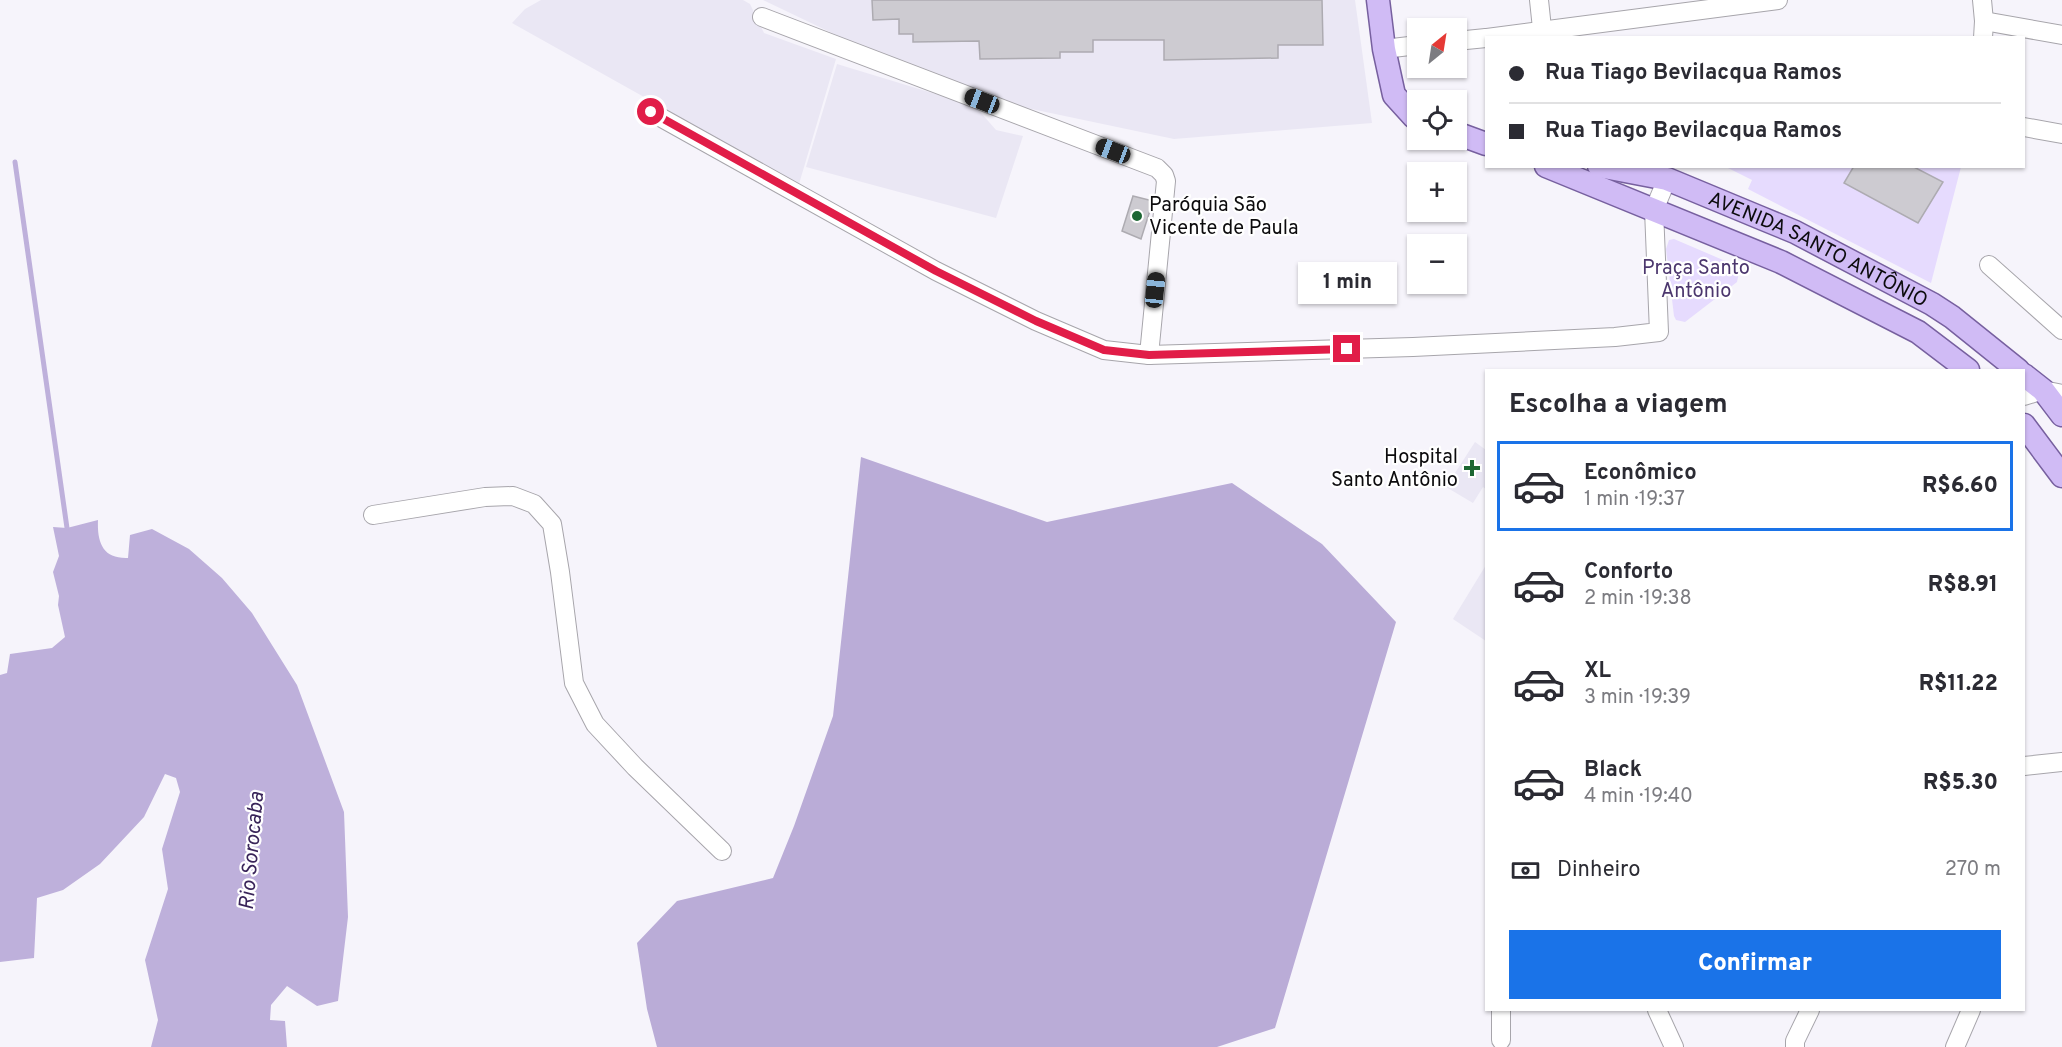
<!DOCTYPE html>
<html lang="pt">
<head>
<meta charset="utf-8">
<style>
	:root { --surface:#fff; --page:#f7f7f7; --text:#2b2b33; --muted:#7c7c81; --line:#e1e1e2; --accent:#1a73e8 }
	body { margin:0; font-family:Overpass,sans-serif; background:var(--page); color:var(--text); height:100vh; display:flex; flex-direction:column; font-size:22px; white-space:nowrap }
	* { box-sizing:border-box; margin:0 }
	p { font-size:20px; color:var(--muted) }
	.icon { flex:none; width:33px; height:33px; fill:none; stroke:currentColor; stroke-width:2; stroke-linecap:round; stroke-linejoin:round }
	.map { position:relative; flex:1; overflow:hidden }
	.drawer { position:absolute; left:1485px; top:369px; width:540px; height:642px; display:flex; flex-direction:column; background:var(--surface); border-radius:0px; box-shadow:0 2px 4px #0004 }
	.drawer>* { flex:none }
	.hud { position:absolute; left:1485px; top:36px; width:540px; height:132px; border-radius:0px; box-shadow:0 2px 4px #0004; display:grid; align-content:center; height:132px; padding:0 24px; background:var(--surface) }
	.needle { width:39px; rotate:30deg }
	.fabs { position:absolute; left:1407px; top:18px; display:grid; gap:12px }
	.fabs a { display:grid; place-items:center; width:60px; height:60px; border-radius:0px; background:var(--surface); box-shadow:0 2px 4px #0004; font-size:30px }
	.end { position:absolute; width:27px; height:27px; margin:-14px; border:8px solid #e11d48; background:#fff; box-shadow:0 0 0 3px #fff }
	.from { border-radius:50% }
	.bubble { position:absolute; height:42px; border-radius:0px; background:var(--surface); box-shadow:0 2px 4px #0004; font-size:20px; font-weight:800; line-height:42px; text-align:center }
	.car { position:absolute; width:18px; height:36px; margin:-18px -9px; border-radius:8px; box-shadow:0 0 4px 2px #0007; background:linear-gradient(#222 24%,#8ab4d8 0 40%,#222 0 76%,#8ab4d8 0 86%,#222 0) }
	.hud b { display:flex; align-items:center; gap:21px; height:57px; font-size:22px }
	.hud b+b { border-top:2px solid var(--line) }
	.hud i { width:15px; height:15px; background:var(--text) }
	ul { padding:0; list-style:none }
	li { display:flex; align-items:center; gap:18px; height:90px; margin:0 12px 9px; padding:0 12px; border:3px solid transparent; border-radius:0px }
	li div { flex:1 }
	li b { display:block; font-size:22px }
	li em { font-style:normal; font-weight:800 }
	li.active { border-color:var(--accent) }
	li>.icon { width:54px; height:54px; stroke-width:1.5 }
	h2 { padding:0 24px; font-size:27px; line-height:72px }
	.pay { display:flex; align-items:center; gap:15px; height:66px; padding:0 24px; font-size:22px }
	.pay p { margin-inline-start:auto }
	.primary-button { display:flex; gap:12px; margin-top:auto; padding:12px 24px }
	.primary-button a { flex:1; height:69px; border-radius:0px; background:var(--accent); color:#fff; font-size:24px; font-weight:800; line-height:69px; text-align:center }
	.map>svg:first-child { display:block }
	.built { fill:#eae7f4 }
	.green { fill:#e6dbfe }
	.forest { fill:#baacd7 }
	.water { fill:#beb0db }
	.lines { fill:none; stroke-linecap:round; stroke-linejoin:round }
	.stream { stroke:#beb0db; stroke-width:5 }
	.building { fill:#cdcbd1; stroke:#adabb1; stroke-width:1.5 }
	.minor-casing { stroke:#a7a5ab; stroke-width:20 }
	.major-casing { stroke:#77609f; stroke-width:25 }
	.minor { stroke:#fff; stroke-width:18 }
	.major { stroke:#d0bbf5; stroke-width:22 }
	.route { stroke:#e11d48; stroke-width:8 }
	.poi-dot { fill:#1c6633; stroke:#fff; stroke-width:2 }
	.labels { text-anchor:middle; stroke-width:4.5; stroke-linejoin:round; paint-order:stroke }
	.poi-label { font-size:20px; fill:#0c0b0d; stroke:#fff; text-anchor:start }
	.street-label { font-size:20px; fill:#0c0b0d; stroke:#fff }
	.park-label { font-size:20px; fill:#4c376e; stroke:#fff }
	.water-label { font-size:21px; font-style:italic; fill:#392459; stroke:#fff }
</style>
</head>
<body>
<div class="map">
<svg width="2062" height="1047" viewBox="0 0 2062 1047">
	<rect width="100%" height="100%" fill="#f6f4fb"/>
	<!-- built -->
	<g class="built">
		<path d="M541 0H743L750 4 764 33 836 59 799 184 512 23 525 9Z"/>
		<path d="M763 0H1355L1372 123 1174 139 1022 107 878 55Z"/>
		<path d="M837 64 975 106 996 130 1023 136 996 218 806 167Z"/>
		<path d="M1475 442 1486 450V489L1483 487 1473 503 1446 487Z"/>
		<path d="M1486 565V609L1485 612 1486 613V641L1453 619Z"/>
	</g>
	<!-- green -->
	<g class="green">
		<path d="M1726 167H1961L1931 283 1748 189 1752 180Z"/>
		<path d="M1674 239 1737 266 1739 272 1737 282 1685 322 1676 320 1674 316 1666 249 1669 240Z"/>
	</g>
	<!-- forest -->
	<path class="forest" d="M861 457 1047 522 1232 483 1322 544 1396 622 1275 1028 1217 1047H657L647 1009 637 943 677 901 773 878 794 826 833 716Z"/>
	<!-- water -->
	<path class="water" d="M98 520C97 543 103 559 128 558L130 535 152 529 189 549 222 578 252 613 297 685 344 812 348 917 338 1001 317 1006 287 986 271 1005 270 1020 285 1021 287 1047H151L158 1020 145 960 168 889 162 849 180 792 176 778 165 774 144 817 100 864 63 890 37 898 34 958 0 962V675L7 673 10 654 52 648 65 637 58 605 59 596 53 572 59 556 53 527 67 528Z"/>
	<g class="lines">
		<!-- stream -->
		<path class="stream" d="M15 162 67 528"/>
	</g>
	<!-- building -->
	<g class="building">
		<path d="M872 0H1322L1323 45H1278V58L1164 60V40H1093V52H1060V58L980 59 979 41 913 42V34H899V19L873 20Z"/>
		<path d="M1854 166H1912L1943 182 1918 223 1844 183Z"/>
		<path d="M1133 196 1153 201 1141 239 1122 231Z"/>
	</g>
	<g class="lines">
		<defs>
			<g id="minor">
				<path d="M1539 0 1543 38"/>
				<path d="M1982 0 1984 21 1983 38"/>
				<path d="M762 17 1157 168 1164 175 1166 181 1149 355"/>
				<path d="M1984 21 2062 35"/>
				<path d="M1487 38 1778 0"/>
				<path d="M1456 41 1486 38"/>
				<path d="M1384 49 1418 45"/>
				<path d="M651 112 936 271 1036 321 1104 350 1149 355 1413 347 1615 337 1659 332 1654 210 1667 179"/>
				<path d="M2024 127 2062 134"/>
				<path d="M1989 265 2062 330"/>
				<path d="M2024 396 2043 390 2062 394"/>
				<path d="M373 515 485 497 513 496 534 504 552 524 560 572 574 683 595 724 635 767 722 851"/>
				<path d="M2024 766 2062 762"/>
				<path d="M1657 1010 1674 1047"/>
				<path d="M1501 1040V1010"/>
				<path d="M1795 1047V1041L1810 1010"/>
				<path d="M1955 1047 1971 1010"/>
			</g>
			<g id="major">
				<path d="M1378 0 1384 49 1394 95 1414 117 1418 118"/>
				<path d="M1456 133 1486 144"/>
				<path d="M1546 166 1781 262 1918 332 1968 370"/>
				<path id="s1" d="M1599 166 1667 179 1761 218 1795 232 1932 304 1952 317 2018 370"/>
				<path d="M2024 375 2043 390 2062 415"/>
				<path d="M2024 425 2062 476"/>
			</g>
		</defs>
		<!-- minor casing -->
		<use href="#minor" class="minor-casing"/>
		<!-- major casing -->
		<use href="#major" class="major-casing"/>
		<!-- minor -->
		<use href="#minor" class="minor"/>
		<!-- major -->
		<use href="#major" class="major"/>
	</g>
	<g class="lines">
		<!-- route -->
		<path class="route" d="M651 112 936 271 1036 321 1104 350 1149 355 1347 349"/>
	</g>
	<!-- markers -->
	<g class="poi-dot">
		<circle cx="1137" cy="216" r="6"/>
		<path d="M1469 459h6v6h6v6h-6v6h-6v-6h-6v-6h6z"/>
	</g>
	<g class="labels">
		<!-- poi labels -->
		<g class="poi-label">
			<text x="1149" y="211">Paróquia São<tspan x="1149" dy="23">Vicente de Paula</tspan></text>
			<text x="1458" y="463" text-anchor="end">Hospital<tspan x="1458" dy="23">Santo Antônio</tspan></text>
		</g>
		<!-- street labels -->
		<g class="street-label">
			<text dy="7" stroke="none"><textPath href="#s1" startOffset="236">AVENIDA SANTO ANTÔNIO</textPath></text>
		</g>
		<!-- park labels -->
		<g class="park-label">
			<text x="1696" y="274">Praça Santo<tspan x="1696" dy="23">Antônio</tspan></text>
		</g>
		<!-- water labels -->
		<g class="water-label">
			<text transform="translate(251 851) rotate(-85)" y="7">Rio Sorocaba</text>
		</g>
	</g>
</svg>
<div class="fabs">
<a><svg class="needle" viewBox="-14 -14 28 28"><path d="M0-13l5 13h-10z" fill="#e53935"/><path d="M0 13l5-13h-10z" fill="#7c7c81"/></svg></a>
<a><svg class="icon" aria-label="locate" viewBox="0 0 24 24"><circle cx="12" cy="12" r="6"/><path d="M12 2v4M12 18v4M2 12h4M18 12h4"/></svg></a>
<a>+</a>
<a>−</a>
</div>
<i class="end from" style="left:651px;top:112px"></i>
<i class="end" style="left:1347px;top:349px"></i>
<div class="bubble" style="left:1298px;top:262px;width:99px">1 min</div>
<i class="car" style="left:982px;top:101px;rotate:291deg"></i>
<i class="car" style="left:1113px;top:151px;rotate:291deg"></i>
<i class="car" style="left:1155px;top:290px;rotate:6deg"></i>
<div class="hud">
<b><i class="from"></i>Rua Tiago Bevilacqua Ramos</b>
<b><i></i>Rua Tiago Bevilacqua Ramos</b>
</div>
<section class="drawer">
<h2>Escolha a viagem</h2>
<ul>
<li class="active"><svg class="icon" aria-label="car" viewBox="0 0 24 24"><path d="M5 17H2v-5l4-1 3-4h7l3 4 3 1v5h-3M9 17h6M6 11h13"/><circle cx="7" cy="17" r="2"/><circle cx="17" cy="17" r="2"/></svg><div><b>Econômico</b><p>1 min · 19:37</p></div><em>R$6.60</em></li>
<li><svg class="icon" aria-label="car" viewBox="0 0 24 24"><path d="M5 17H2v-5l4-1 3-4h7l3 4 3 1v5h-3M9 17h6M6 11h13"/><circle cx="7" cy="17" r="2"/><circle cx="17" cy="17" r="2"/></svg><div><b>Conforto</b><p>2 min · 19:38</p></div><em>R$8.91</em></li>
<li><svg class="icon" aria-label="car" viewBox="0 0 24 24"><path d="M5 17H2v-5l4-1 3-4h7l3 4 3 1v5h-3M9 17h6M6 11h13"/><circle cx="7" cy="17" r="2"/><circle cx="17" cy="17" r="2"/></svg><div><b>XL</b><p>3 min · 19:39</p></div><em>R$11.22</em></li>
<li><svg class="icon" aria-label="car" viewBox="0 0 24 24"><path d="M5 17H2v-5l4-1 3-4h7l3 4 3 1v5h-3M9 17h6M6 11h13"/><circle cx="7" cy="17" r="2"/><circle cx="17" cy="17" r="2"/></svg><div><b>Black</b><p>4 min · 19:40</p></div><em>R$5.30</em></li>
</ul>
<div class="pay"><svg class="icon" aria-label="cash" viewBox="0 0 24 24"><path d="M3 7h18v10H3z"/><circle cx="12" cy="12" r="2"/></svg>Dinheiro<p>270 m</p></div>
<div class="primary-button"><a>Confirmar</a></div>
</section>
</div>
</body>
</html>
